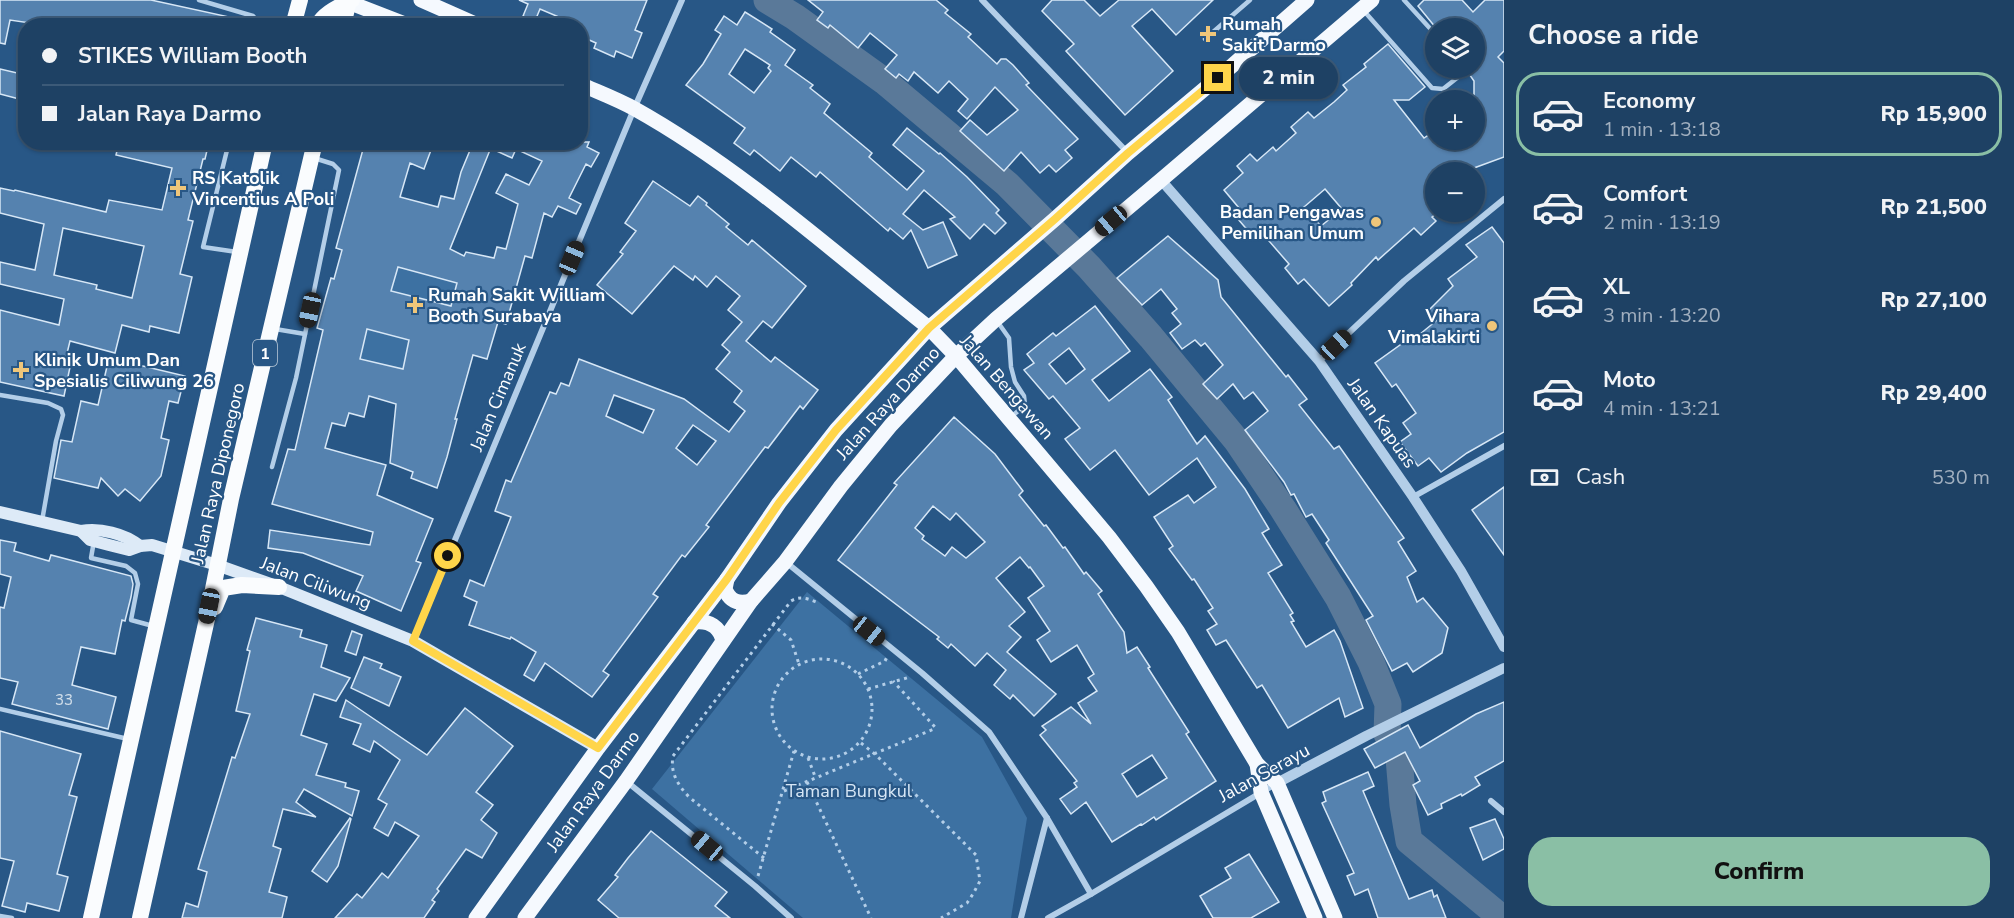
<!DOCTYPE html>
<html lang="en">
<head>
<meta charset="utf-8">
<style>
	:root { --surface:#1e4164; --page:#2b4c6d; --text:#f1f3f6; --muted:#a1afbf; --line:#3c5a78; --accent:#8abfa5 }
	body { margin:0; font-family:"Nunito Sans",sans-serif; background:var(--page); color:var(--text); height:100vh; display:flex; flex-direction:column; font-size:22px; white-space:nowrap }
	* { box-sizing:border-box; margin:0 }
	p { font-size:20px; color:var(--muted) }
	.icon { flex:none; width:33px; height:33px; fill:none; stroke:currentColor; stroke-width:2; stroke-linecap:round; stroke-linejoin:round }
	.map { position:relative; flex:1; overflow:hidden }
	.sheet { display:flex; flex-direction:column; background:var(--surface); width:510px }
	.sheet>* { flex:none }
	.top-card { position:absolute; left:18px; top:18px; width:570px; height:132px; border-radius:24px; box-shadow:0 2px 4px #0004,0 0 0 2px var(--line); display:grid; align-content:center; height:132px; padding:0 24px; background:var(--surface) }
	.fabs { position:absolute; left:1425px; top:18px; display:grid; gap:12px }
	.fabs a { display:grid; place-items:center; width:60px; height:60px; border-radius:50%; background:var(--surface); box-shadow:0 2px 4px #0004,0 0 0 2px var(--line); font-size:30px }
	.end { position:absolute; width:27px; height:27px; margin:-14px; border:8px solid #ffd54a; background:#111; box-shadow:0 0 0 3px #111 }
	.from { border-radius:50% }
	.bubble { position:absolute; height:42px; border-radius:21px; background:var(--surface); box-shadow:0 2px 4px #0004,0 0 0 2px var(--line); font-size:20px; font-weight:800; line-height:42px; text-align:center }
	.car { position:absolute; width:18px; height:36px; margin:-18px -9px; border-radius:8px; box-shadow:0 0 4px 2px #0007; background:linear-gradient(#222 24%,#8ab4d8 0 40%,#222 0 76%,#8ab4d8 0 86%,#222 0) }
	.top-card b { display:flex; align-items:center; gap:21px; height:57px; font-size:22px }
	.top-card b+b { border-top:2px solid var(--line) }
	.top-card i { width:15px; height:15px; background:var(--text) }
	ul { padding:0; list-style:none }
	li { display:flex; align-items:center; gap:18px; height:84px; margin:0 12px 9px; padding:0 12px; border:3px solid transparent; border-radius:24px }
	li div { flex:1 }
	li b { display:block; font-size:22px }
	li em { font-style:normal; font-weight:800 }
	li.selected { border-color:var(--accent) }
	li>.icon { width:54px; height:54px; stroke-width:1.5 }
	h2 { padding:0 24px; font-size:27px; line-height:72px }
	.pay { display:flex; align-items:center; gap:15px; height:66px; padding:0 24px; font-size:22px }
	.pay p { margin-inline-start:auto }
	.primary-button { display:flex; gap:12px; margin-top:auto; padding:12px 24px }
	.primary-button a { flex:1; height:69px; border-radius:24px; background:var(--accent); color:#111; font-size:24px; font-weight:800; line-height:69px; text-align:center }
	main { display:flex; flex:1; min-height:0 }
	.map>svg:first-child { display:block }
	.green { fill:#3d71a2 }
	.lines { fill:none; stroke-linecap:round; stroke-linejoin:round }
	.river { stroke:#5a7999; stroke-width:27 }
	.building { fill:#5582af; stroke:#d7e7f6; stroke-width:1.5; fill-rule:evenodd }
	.path { stroke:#b3cee8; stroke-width:3; stroke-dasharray:3 4.5; stroke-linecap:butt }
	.service { stroke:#b3cee8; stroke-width:4.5 }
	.minor { stroke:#b3cee8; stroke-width:6 }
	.tertiary { stroke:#b3cee8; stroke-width:10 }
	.secondary { stroke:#ddeaf7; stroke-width:12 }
	.primary { stroke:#f5f9fe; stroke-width:15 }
	.trunk { stroke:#fafcfe; stroke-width:16 }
	.route { stroke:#ffd54a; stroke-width:8 }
	.poi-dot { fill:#efc67a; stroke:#285786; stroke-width:2 }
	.labels { text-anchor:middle; stroke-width:4.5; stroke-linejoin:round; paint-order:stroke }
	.number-label { font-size:15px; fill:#d4e0eb }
	.shield { fill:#285786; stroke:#becddb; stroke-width:1.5 }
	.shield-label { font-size:16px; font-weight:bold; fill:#fff }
	.poi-label { font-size:18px; font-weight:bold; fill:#fff; stroke:#285786; text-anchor:start }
	.street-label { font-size:18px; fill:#fff; stroke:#285786 }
	.park-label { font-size:18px; fill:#d7e7f6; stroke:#285786 }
</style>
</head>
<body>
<main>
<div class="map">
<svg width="1504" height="918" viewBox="0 0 1504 918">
	<rect width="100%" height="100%" fill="#285786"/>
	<!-- green -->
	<g class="green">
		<path d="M384 263 438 278 459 275 455 291 472 312 391 291Z"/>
		<path d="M371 315 377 332 420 343 407 351 403 369 360 359Z"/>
		<path d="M807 592 982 737 1027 818 1011 918H803L652 789Z"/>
	</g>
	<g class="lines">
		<!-- river -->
		<path class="river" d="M767 0 795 17 884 81 1007 184 1089 267 1151 337 1237 441 1283 509 1338 597 1371 662 1388 704 1387 734 1399 758 1403 805 1409 841 1502 918"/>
	</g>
	<!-- building -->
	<g class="building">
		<path d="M0 0H151L243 20V26H77L56 18 54 26H51L10 20 5 44 0 43Z"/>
		<path d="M519 0H647L635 30 642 33 632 58 616 51 614 57 594 48 596 43 580 36V26L540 9 535 21 523 16 528 4Z"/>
		<path d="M808 0H936L948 10 945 13 971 34 968 37 997 64 1001 59H1006L1013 65 1029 83 1026 85 1078 139 1065 150 1072 158 1056 172 1049 165 1040 173 1021 152 1004 171 960 131 970 120 987 135 1018 110 995 87 967 119 958 111 968 99 949 81 938 93 914 72 908 81 899 74 896 78 885 69 897 55 870 33 858 48 830 25 828 28 817 20 823 12Z"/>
		<path d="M1052 0H1084L1100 16 1119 0H1213L1176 35 1152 9 1132 26 1173 71 1125 115 1066 51 1074 44 1042 11Z"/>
		<path d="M1424 0H1462L1473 12 1485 0H1504V51L1498 57 1504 63V157L1474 168 1476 172H1436V214L1432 217 1436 221 1421 235 1414 228 1378 260 1376 257 1351 283 1352 285 1329 306 1304 279 1298 284 1285 268 1289 264 1262 233 1255 239 1238 219 1244 214 1224 190 1243 173 1237 166 1250 154 1257 161 1273 147 1276 151 1296 133 1291 127 1308 112 1314 118 1334 102 1347 90 1343 85 1366 67 1364 64 1388 44 1425 87 1409 100H1394L1424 138 1436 130V140H1474V81L1467 71 1466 68H1474V28H1436L1418 6ZM1325 189 1342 209 1321 226 1304 207Z"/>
		<path d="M745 12 772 29 770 32 795 50 785 65 813 85 810 88 830 104 824 113 872 153 869 157 907 190 924 171 893 145 907 128 939 154 940 153 967 177 999 210 996 213 1006 223 995 234 984 224 970 239 950 219 955 217 924 190 903 214 923 230 943 222 957 255 928 268 911 230 903 239 890 228 888 231 820 172 816 177 791 157 780 171 754 150 750 155 734 143 745 128 686 85 703 64 721 34 715 30 724 16 737 25ZM745 49 770 65 768 68 771 71 754 93 729 74Z"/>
		<path d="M0 69 26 75 23 100 0 94Z"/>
		<path d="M119 142H209L205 159H203L188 220 193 221 180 274 192 277 179 333 150 326 149 332 122 325 115 353 70 341 64 366 70 367 64 396 0 382V310L59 325 64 299 0 284V262L35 270 44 224 0 213V188L14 191 15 190 106 212 109 200 162 210 172 168 116 155ZM63 228 144 246 132 298 96 289 97 285 54 275Z"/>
		<path d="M365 142H434L424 169 410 163 400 197 438 207 441 196 454 199 461 172 473 143 490 150 450 249 464 256 466 252 494 258 497 247 506 249 518 204 496 193 506 174 529 185 542 161 516 149 512 158 477 142H589L587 147 599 153 591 167 586 164 569 198 581 204 576 214 558 206 552 217 544 213 532 258 525 256 506 324 498 322 487 359 473 355 455 419H457L447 457 437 488 411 478 413 472 390 463 396 404 369 396 364 417 349 413 345 426 332 423 325 448 386 465 377 495 433 519 416 561 421 563 401 611 356 591 363 576 303 553 268 548 270 530 370 545 373 532 272 504 288 449 295 450 323 330 317 328 331 278 334 279 342 250 336 248ZM398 267 457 283 451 306 391 291ZM367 329 409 340 403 369 360 359Z"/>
		<path d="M653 181 690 206 698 196 707 203 706 205 729 224 726 227 748 245 752 240 806 286 772 328 763 321 746 341 771 362 775 357 818 390 803 409 800 406 768 448 765 447 706 525 709 527 685 557 682 555 653 594 658 597 603 671 609 675 592 697 545 663 534 681 524 675 536 652 511 637 510 639 469 625 477 602 464 596 470 580 484 586 511 517 495 511 506 480 511 482 550 392 556 394 561 383 569 386 579 359 684 399 729 432 745 411 734 402 742 391 716 369 730 352 722 345 742 322 728 310 740 296 716 276 707 287 695 276 693 280 674 266 632 314 597 285 623 254 620 252 636 231 625 223ZM614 395 654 410 643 433 606 416ZM693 425 716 441 697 465 676 448Z"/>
		<path d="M1492 227 1504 243V432L1467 453 1441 472 1429 458 1418 466 1400 442 1411 434 1403 423 1416 413 1396 384 1392 387 1375 363 1407 340 1409 343 1436 321 1428 311 1453 286 1448 279 1477 257 1466 245Z"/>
		<path d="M1168 236 1218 280 1221 297 1286 377 1288 375 1307 399 1299 405 1334 449 1339 446 1404 538 1398 542 1416 571 1407 577 1417 602 1423 598 1448 628 1442 653 1413 672 1407 663 1392 671 1366 620 1373 616 1326 543 1329 540 1312 514 1306 517 1294 494 1291 495 1284 482 1245 430 1268 411 1253 392 1244 399 1233 384 1217 399 1203 384 1223 365 1205 343 1201 346 1195 340 1182 349 1170 333 1181 324 1172 313 1177 309 1161 289 1142 305 1117 278Z"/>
		<path d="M1095 306 1130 351 1092 380 1109 401 1150 369 1172 397 1168 400 1197 444 1205 436 1245 489 1269 529 1262 533 1282 565 1268 573 1293 613 1290 615 1294 621 1291 622 1306 647 1334 630 1340 641 1363 708 1345 717 1339 698 1288 728 1262 685 1257 688 1226 640 1216 645 1207 630 1217 624 1208 611 1213 608 1194 579 1192 580 1169 549 1173 546 1154 517 1188 495 1194 503 1216 487 1197 458 1149 495 1115 450 1090 470 1065 439 1080 428 1053 396 1049 399 1024 370 1034 363 1027 354 1053 333 1056 336ZM1069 348 1085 369 1066 384 1049 364Z"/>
		<path d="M109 358 185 376 178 403 169 401 161 438 169 440 161 476 140 501 125 489 118 496 101 478 98 488 54 478 61 440 72 442 81 401 98 405Z"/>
		<path d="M954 417 995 454 1023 491 1019 495 1044 526 1046 525 1063 548 1065 547 1084 574 1086 572 1102 591 1098 594 1124 632 1127 653 1137 647 1150 667 1148 668 1189 732 1186 734 1216 781 1156 820 1154 817 1142 825 1141 824 1112 842 1086 802 1071 814 1060 799 1077 787 1074 783 1077 781 1040 735 1046 730 1042 726 1071 707 1091 724 1078 703 1097 691 1088 678 1094 674 1077 645 1051 662 1037 640 1050 631 1028 598 1044 586 1030 567 1029 568 1020 557 996 578 1025 612 1009 626 1021 637 1007 652 1056 694 1034 716 1013 695 1010 699 994 685 1006 670 987 653 975 666 951 644 948 648 937 639 939 637 838 560 897 485 894 483ZM933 506 950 520 956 513 985 542 966 558 952 547 945 556 922 539 924 536 915 528ZM1152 755 1167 778 1137 797 1122 774Z"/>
		<path d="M1504 487V555L1472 510Z"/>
		<path d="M0 540 16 543 14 551 49 561 51 555 131 576 133 584 131 597 125 621 122 620 115 654 81 647 72 685 116 697 108 729 12 704 18 682 0 678V607L4 608 11 577 0 574Z"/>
		<path d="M256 618 302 630 300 637 327 645 321 667 350 678 336 701 314 694 301 735 327 744 316 775 346 783 345 787 359 791 352 816 304 789 296 802 316 817 283 809 273 846 281 849 269 892 287 897 282 918H182L186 903 198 907 207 872 198 869 232 757 235 758 250 714 236 711 250 651 247 650Z"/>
		<path d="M352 631 362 635 356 655 345 651Z"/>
		<path d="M364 657 382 664 380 668 401 677 389 706 351 688Z"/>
		<path d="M346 700 427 755 465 708 513 746 476 792 493 805 481 820 497 833 482 858 466 849 437 889 439 891 432 900 435 902 424 918H335L357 894 362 898 382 873 388 878 419 836 395 822 388 836 374 828 387 804 378 799 400 760 374 741 370 752 353 744 361 724 340 717Z"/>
		<path d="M1504 702V761L1475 777 1480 785 1462 796 1461 794 1441 804 1442 808 1428 815 1413 785 1420 781 1405 752 1375 768 1364 749 1408 725 1420 748 1476 714Z"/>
		<path d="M0 731 81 754 69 795 77 797 57 874 68 877 59 911 27 903 25 912 2 906 14 861 0 858Z"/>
		<path d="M1368 772 1374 786 1363 791 1409 899 1432 890 1434 897 1437 895 1446 918H1378L1368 889 1355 895 1347 876 1354 873 1322 803 1326 801 1323 792Z"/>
		<path d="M350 818 351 819 338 866 327 882 312 871Z"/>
		<path d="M1495 819 1504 839V849L1483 860 1470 828Z"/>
		<path d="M651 831 727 892 715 906 730 918H619L598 900 618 877 615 875 628 858Z"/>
		<path d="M1249 854 1279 902 1251 918H1213L1200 896 1231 878 1225 868Z"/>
	</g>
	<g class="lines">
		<!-- path -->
		<g class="path">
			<path d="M772 624 791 640 799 664"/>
			<circle cx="822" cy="709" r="50"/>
			<path d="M858 674 885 661 887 657"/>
			<path d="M868 689 910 677"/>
			<path d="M861 743 876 755 976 855 980 881 973 894 967 903 941 918"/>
			<path d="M808 758 816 779"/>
			<path d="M807 782 871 918"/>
			<path d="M784 791 934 729 935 727 893 681"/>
			<path d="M764 858 689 797C678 785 670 773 673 756L791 601C800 596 806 598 816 602"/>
			<path d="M758 876 794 751"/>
		</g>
		<!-- service -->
		<g class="service">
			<path d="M199 0 253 16 262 26"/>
			<path d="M1404 0 1436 35"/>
			<path d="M1364 11 1432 88 1443 89 1462 74V68"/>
			<path d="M1205 39 1250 0"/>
			<path d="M229 142 203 247 237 252"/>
			<path d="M997 321 1009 338 1011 367 1015 382 1024 396 1025 405 1010 418"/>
			<path d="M275 329 305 334"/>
			<path d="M0 395 48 403 61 409 63 415 56 441 42 521"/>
			<path d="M272 467 296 378 339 170 333 164 314 158"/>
			<path d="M94 541 91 558 126 566 135 573 138 584 131 620 153 626"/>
			<path d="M0 709 128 739"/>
			<path d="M0 916 12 918"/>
		</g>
		<!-- minor -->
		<g class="minor">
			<path d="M982 0 1128 153"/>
			<path d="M1319 361 1404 281 1504 199"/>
			<path d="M1413 497 1504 446"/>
			<path d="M787 563 922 673 989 732 1047 818 1091 894"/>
			<path d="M413 641 634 109 682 0"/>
			<path d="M626 781 755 886 791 918"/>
			<path d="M1491 801 1504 812"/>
			<path d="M1021 918 1047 818"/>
			<path d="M1048 918 1091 894 1277 783"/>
		</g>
		<!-- tertiary -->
		<g class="tertiary">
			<path d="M1161 180 1319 361 1413 497 1461 571 1504 647"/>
			<path d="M1277 783 1366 736 1504 668"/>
		</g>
		<!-- secondary -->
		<g class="secondary">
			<path d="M0 512 81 531C100 528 124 533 140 546"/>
			<path d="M81 531 90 540 109 545 129 550 140 546 152 545 217 565 279 587 413 641 598 748"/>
		</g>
		<!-- primary -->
		<g class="primary">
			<path d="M343 0 410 26"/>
			<path d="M421 0 480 26"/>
			<path d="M580 84C598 92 617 99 635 109 739 167 836 254 929 328L956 356 1109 537 1146 586 1178 632 1257 764 1277 783 1335 918"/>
			<path d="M727 579 725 589C730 602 739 604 751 601"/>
			<path d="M694 622C709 620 720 627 723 641"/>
			<path d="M1257 764 1261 792 1315 918"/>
			<path d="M476 918 598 748 727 579 779 503 836 430 929 328 1055 219 1128 153 1233 65 1307 0"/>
			<path d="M525 918 626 781 751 601 785 562 841 486 891 425 956 356 996 319 1161 180 1372 0"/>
		</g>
		<!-- trunk -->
		<g class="trunk">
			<path d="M293 26 300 0"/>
			<path d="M317 26C325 12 339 7 352 0"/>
			<path d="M343 26 349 0"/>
			<path d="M215 607 223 588 242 585 279 587"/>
			<path d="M91 918 265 142"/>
			<path d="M140 918 207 619 231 499 315 142"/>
		</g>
	</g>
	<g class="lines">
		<!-- route -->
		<path class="route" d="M448 556 413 641 598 748 727 579 779 503 836 430 929 328 1055 219 1128 153 1218 78"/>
	</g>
	<!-- markers -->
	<g class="poi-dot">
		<path d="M1205 25h6v6h6v6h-6v6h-6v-6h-6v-6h6z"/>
		<path d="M175 179h6v6h6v6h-6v6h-6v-6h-6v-6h6z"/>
		<circle cx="1376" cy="222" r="6"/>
		<path d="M412 296h6v6h6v6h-6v6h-6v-6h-6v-6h6z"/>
		<circle cx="1492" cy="326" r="6"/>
		<path d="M18 361h6v6h6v6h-6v6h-6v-6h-6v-6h6z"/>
	</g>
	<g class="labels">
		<!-- number labels -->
		<g class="number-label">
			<text x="64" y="705">33</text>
		</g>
		<!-- shield labels -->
		<rect class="shield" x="253" y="340" width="24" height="26" rx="4.5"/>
		<g class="shield-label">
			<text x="265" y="359">1</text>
		</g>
		<!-- poi labels -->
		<g class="poi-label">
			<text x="1222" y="30">Rumah<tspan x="1222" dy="21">Sakit Darmo</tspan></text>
			<text x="192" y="184">RS Katolik<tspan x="192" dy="21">Vincentius A Poli</tspan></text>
			<text x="1364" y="218" text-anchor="end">Badan Pengawas<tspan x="1364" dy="21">Pemilihan Umum</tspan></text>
			<text x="428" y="301">Rumah Sakit William<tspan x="428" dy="21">Booth Surabaya</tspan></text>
			<text x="1480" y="322" text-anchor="end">Vihara<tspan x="1480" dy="21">Vimalakirti</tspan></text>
			<text x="34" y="366">Klinik Umum Dan<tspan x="34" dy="21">Spesialis Ciliwung 26</tspan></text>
		</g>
		<!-- street labels -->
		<g class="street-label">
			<text transform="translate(1007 387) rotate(49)" y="6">Jalan Bengawan</text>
			<text transform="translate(498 397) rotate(-67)" y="6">Jalan Cimanuk</text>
			<text transform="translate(888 403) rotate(-48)" y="6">Jalan Raya Darmo</text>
			<text transform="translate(1382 423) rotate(55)" y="6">Jalan Kapuas</text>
			<text transform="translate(218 473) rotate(-77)" y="6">Jalan Raya Diponegoro</text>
			<text transform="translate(316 583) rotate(21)" y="6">Jalan Ciliwung</text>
			<text transform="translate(1264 773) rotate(-29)" y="6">Jalan Serayu</text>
			<text transform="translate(593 791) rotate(-54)" y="6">Jalan Raya Darmo</text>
		</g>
		<!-- park labels -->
		<g class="park-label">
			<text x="849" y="797">Taman Bungkul</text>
		</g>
	</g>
</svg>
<div class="fabs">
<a><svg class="icon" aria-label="layers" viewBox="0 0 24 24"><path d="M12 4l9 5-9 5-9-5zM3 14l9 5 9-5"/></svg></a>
<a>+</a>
<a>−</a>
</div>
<i class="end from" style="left:448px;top:556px"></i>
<i class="end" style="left:1218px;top:78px"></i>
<div class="bubble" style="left:1239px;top:57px;width:99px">2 min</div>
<i class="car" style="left:1111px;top:221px;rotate:230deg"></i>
<i class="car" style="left:572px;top:258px;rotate:23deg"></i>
<i class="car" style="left:310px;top:310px;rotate:192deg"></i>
<i class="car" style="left:1336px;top:345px;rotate:47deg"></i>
<i class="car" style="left:209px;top:606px;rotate:191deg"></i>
<i class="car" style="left:869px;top:631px;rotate:129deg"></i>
<i class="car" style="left:707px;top:846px;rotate:310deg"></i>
<div class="top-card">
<b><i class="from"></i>STIKES William Booth</b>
<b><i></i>Jalan Raya Darmo</b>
</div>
</div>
<section class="sheet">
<h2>Choose a ride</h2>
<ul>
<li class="selected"><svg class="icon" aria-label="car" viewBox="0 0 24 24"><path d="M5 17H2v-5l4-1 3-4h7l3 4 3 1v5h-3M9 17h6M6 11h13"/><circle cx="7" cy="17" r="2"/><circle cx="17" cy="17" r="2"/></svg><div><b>Economy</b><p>1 min · 13:18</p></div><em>Rp 15,900</em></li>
<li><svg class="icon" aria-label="car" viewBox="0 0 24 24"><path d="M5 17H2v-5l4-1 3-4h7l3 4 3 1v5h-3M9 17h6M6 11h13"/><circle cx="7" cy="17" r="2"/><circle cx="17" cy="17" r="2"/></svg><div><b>Comfort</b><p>2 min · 13:19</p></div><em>Rp 21,500</em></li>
<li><svg class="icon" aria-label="car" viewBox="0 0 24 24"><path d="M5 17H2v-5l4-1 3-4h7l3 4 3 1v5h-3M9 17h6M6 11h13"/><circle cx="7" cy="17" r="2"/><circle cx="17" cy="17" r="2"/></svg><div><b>XL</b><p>3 min · 13:20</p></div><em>Rp 27,100</em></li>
<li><svg class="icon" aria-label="car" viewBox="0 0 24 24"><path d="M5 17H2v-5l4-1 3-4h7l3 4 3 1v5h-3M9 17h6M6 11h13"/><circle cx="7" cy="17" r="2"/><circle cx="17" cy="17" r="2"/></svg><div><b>Moto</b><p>4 min · 13:21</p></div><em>Rp 29,400</em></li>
</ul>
<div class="pay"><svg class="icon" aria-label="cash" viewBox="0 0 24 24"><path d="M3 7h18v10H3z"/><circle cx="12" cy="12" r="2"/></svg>Cash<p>530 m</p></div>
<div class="primary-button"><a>Confirm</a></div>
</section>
</main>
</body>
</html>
